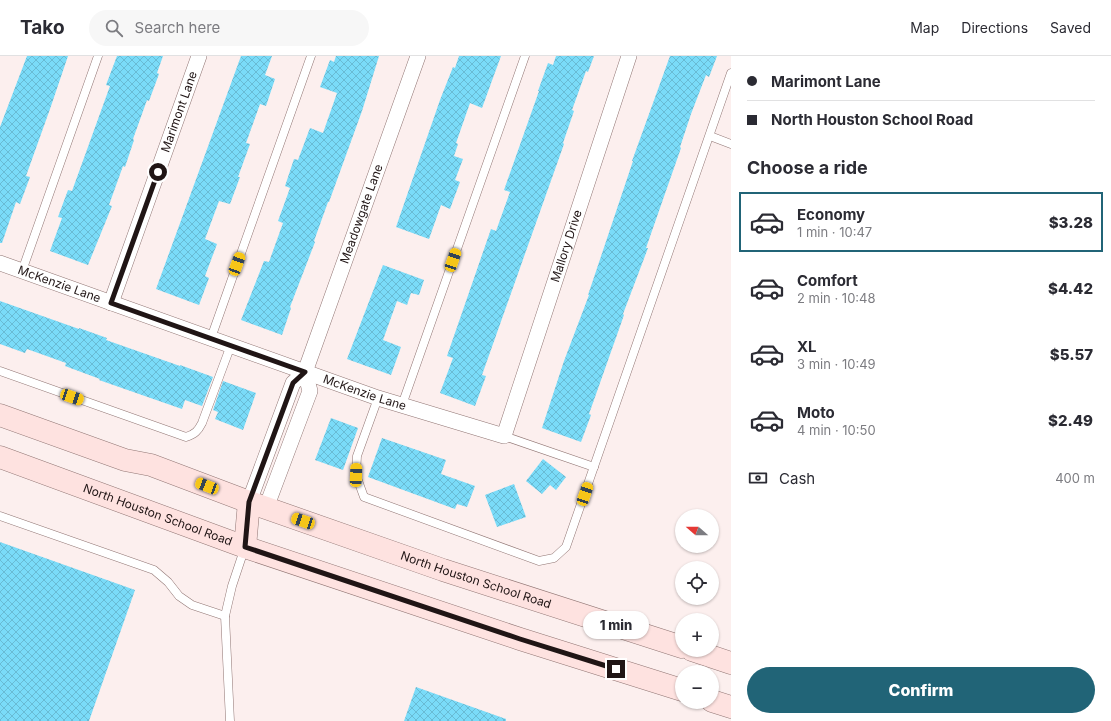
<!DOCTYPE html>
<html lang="en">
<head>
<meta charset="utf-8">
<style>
	:root { --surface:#fff; --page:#f7f7f7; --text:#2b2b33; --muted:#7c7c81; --line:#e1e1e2; --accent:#216477 }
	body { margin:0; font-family:Inter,sans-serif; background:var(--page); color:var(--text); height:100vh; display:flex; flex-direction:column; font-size:15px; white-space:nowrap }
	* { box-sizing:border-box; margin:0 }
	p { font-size:13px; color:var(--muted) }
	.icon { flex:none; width:22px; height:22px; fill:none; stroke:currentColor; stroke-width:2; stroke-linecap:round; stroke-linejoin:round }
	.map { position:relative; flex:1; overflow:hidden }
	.details { display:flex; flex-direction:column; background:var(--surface); width:380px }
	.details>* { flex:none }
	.hud { display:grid; align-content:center; height:88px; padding:0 16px; background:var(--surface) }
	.needle { width:26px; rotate:290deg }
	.buttons { position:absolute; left:675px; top:453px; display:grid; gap:8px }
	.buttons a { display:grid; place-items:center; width:44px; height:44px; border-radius:50%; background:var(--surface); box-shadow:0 1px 3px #0004; font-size:20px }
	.end { position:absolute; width:18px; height:18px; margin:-9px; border:5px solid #201515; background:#fff; box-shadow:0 0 0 2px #fff }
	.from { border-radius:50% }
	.bubble { position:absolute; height:28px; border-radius:14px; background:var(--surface); box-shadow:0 1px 3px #0004; font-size:13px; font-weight:800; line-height:28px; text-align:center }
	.car { position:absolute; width:12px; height:24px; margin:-12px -6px; border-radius:5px; box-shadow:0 0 3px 1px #0007; background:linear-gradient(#f5c518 24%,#345 0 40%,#f5c518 0 76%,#345 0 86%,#f5c518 0) }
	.hud b { display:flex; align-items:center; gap:14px; height:38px; font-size:15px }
	.hud b+b { border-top:1px solid var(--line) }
	.hud i { width:10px; height:10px; background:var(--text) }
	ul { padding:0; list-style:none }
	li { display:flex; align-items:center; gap:12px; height:60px; margin:0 8px 6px; padding:0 8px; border:2px solid transparent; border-radius:0px }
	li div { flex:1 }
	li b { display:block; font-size:15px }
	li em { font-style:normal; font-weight:800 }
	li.current { border-color:var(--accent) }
	li>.icon { width:36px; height:36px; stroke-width:1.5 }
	h2 { padding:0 16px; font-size:18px; line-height:48px }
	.pay { display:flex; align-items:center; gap:10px; height:44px; padding:0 16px; font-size:15px }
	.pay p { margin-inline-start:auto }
	.action { display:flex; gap:8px; margin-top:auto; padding:8px 16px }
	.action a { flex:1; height:46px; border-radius:24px; background:var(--accent); color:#fff; font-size:16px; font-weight:800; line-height:46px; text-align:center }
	header { display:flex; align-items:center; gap:24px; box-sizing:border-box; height:56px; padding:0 20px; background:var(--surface); border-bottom:1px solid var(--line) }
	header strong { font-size:19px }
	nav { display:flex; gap:22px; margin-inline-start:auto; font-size:14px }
	.search { width:280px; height:36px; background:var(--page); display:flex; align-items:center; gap:10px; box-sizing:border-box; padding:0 14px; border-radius:22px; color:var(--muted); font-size:15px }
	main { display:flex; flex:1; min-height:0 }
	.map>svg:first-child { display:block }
	.building { fill:url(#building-cross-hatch) }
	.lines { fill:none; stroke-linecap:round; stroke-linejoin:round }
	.lane-casing { stroke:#917674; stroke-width:9 }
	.street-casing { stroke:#917674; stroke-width:16 }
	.secondary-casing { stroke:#917674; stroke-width:23 }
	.lane { stroke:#fff; stroke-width:8 }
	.street { stroke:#fff; stroke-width:15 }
	.secondary { stroke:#fee2e0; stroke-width:22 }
	.route { stroke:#201515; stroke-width:5 }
	.labels { text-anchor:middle; stroke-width:3; stroke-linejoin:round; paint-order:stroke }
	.street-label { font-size:12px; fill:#201515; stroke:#fcefee }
</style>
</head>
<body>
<header>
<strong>Tako</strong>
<div class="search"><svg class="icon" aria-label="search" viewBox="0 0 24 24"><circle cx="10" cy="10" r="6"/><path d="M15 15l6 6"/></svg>Search here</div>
<nav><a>Map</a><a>Directions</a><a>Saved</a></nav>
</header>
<main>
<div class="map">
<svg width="731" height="665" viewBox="0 0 731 665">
	<defs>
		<pattern id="building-cross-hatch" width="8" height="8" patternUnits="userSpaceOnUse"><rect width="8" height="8" fill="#7adbf8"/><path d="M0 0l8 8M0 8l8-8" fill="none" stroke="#69bbd4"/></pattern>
	</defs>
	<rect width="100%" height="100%" fill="#fcefee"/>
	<!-- building -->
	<g class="building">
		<path d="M27 0H68L50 53 26 120 30 121 20 148 16 146 2 187H0V71Z"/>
		<path d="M117 0H163L157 17 159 18 149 45 147 44 133 83 134 84 125 111 123 110 109 149 112 150 88 209 50 195 62 162 58 161 68 134 72 135 110 30 106 29Z"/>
		<path d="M241 0H272L265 19 275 23 266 50 260 48 246 87 250 88 238 121H240L230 148 219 145 205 183 217 188 205 220 209 222 199 249 156 233Z"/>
		<path d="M336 0H379L362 55 329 146H328L314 185 315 186 290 251 291 252 282 279 241 264 264 205 269 206 283 167 278 165 290 132 285 130 294 103 298 104 310 72 323 77 337 37 320 31 330 4 334 6Z"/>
		<path d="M459 0H501L482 52 470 47 456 87 458 88 454 100 463 103 455 124 460 126 450 153 441 149 429 183 396 171 440 44 453 11 455 12Z"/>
		<path d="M556 0H594L588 16 586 15 572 54 574 55 563 87 564 88 482 319 486 320 475 350 440 337 453 302 447 300 491 173 496 175 510 136 504 134 539 35H538L548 7 553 9Z"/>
		<path d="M670 0H717L709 21 706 19 691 58 680 91 681 92 646 192H648L623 258 624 259 589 358 591 359 581 386 542 372 564 305 589 239H588L633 105H632Z"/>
		<path d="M383 209 424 224 419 239 411 237 407 249 397 245 383 284 401 291 391 319 347 303Z"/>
		<path d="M0 245 79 273V272L107 282 106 284 180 310V309L213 321 202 350 185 344 182 353 99 324 100 323 65 310 66 307 27 293 25 297 0 288Z"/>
		<path d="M223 325 256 337 243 374 215 363 218 356 213 354Z"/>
		<path d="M331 362 358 372 343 414 315 404Z"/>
		<path d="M382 382 446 404 441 418 475 430 467 451 457 448 455 453 368 421Z"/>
		<path d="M543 403 566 421 556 434 550 429 542 438 526 425Z"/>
		<path d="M514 428 526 461 497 471 485 439Z"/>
		<path d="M0 486 135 534 89 665H0Z"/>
		<path d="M416 631 506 663V665H404Z"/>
	</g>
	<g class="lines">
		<defs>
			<g id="lane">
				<path d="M710 80 731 88"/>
				<path d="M22 215 98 0"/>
				<path d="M211 282 311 0"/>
				<path d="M0 315 186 381C195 378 198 375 202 367L231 289"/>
				<path d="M378 342 357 400 356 419 364 441 539 505 554 502 566 491 731 17"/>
				<path d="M402 349 525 0"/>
				<path d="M504 380 594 411"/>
				<path d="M0 460 154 514 168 526 179 540 192 549 225 560"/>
				<path d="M230 665 225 560 232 530 245 491"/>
			</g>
			<g id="street">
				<path id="s1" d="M0 207 378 342 504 380 629 0"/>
				<path id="s2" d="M111 247 199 0"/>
				<path id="s3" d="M249 446 293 327 305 316 418 0"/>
				<path d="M266 452 310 335 305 316"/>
			</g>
			<g id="secondary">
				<path id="s4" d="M0 359 125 404 151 409 249 446 443 514 682 591"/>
				<path id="s5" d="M0 401 245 491 520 583 682 634"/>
				<path d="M245 491 249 446"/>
				<path d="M692 594 731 607"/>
				<path d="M712 645 731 651"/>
			</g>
		</defs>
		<!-- lane casing -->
		<use href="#lane" class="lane-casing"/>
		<!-- street casing -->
		<use href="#street" class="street-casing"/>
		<!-- secondary casing -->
		<use href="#secondary" class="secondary-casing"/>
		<!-- lane -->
		<use href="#lane" class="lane"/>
		<!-- street -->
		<use href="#street" class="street"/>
		<!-- secondary -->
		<use href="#secondary" class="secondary"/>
	</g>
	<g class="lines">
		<!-- route -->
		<path class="route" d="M158 116 111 247 305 316 293 327 249 446 245 491 520 583 616 613"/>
	</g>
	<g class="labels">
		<!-- street labels -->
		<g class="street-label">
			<text dy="4" stroke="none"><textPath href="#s2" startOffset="203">Marimont Lane</textPath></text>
			<text dy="4" stroke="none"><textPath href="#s3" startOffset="311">Meadowgate Lane</textPath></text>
			<text dy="4" stroke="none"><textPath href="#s1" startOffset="733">Mallory Drive</textPath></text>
			<text dy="4" stroke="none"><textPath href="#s1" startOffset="63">McKenzie Lane</textPath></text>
			<text dy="4" stroke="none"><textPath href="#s1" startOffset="387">McKenzie Lane</textPath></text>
			<text dy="4" stroke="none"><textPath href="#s5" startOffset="168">North Houston School Road</textPath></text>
			<text dy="4" stroke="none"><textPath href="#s4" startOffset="504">North Houston School Road</textPath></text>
		</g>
	</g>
</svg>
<div class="buttons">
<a><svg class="needle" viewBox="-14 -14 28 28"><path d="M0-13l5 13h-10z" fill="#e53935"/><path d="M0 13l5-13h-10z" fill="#7c7c81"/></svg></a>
<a><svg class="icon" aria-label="locate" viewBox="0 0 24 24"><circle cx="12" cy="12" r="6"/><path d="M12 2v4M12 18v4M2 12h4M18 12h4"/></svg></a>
<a>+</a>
<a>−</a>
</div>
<i class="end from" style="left:158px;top:116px"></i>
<i class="end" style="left:616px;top:613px"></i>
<div class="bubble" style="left:583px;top:555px;width:66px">1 min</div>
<i class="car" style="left:453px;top:204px;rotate:19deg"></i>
<i class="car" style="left:237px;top:208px;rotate:20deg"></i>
<i class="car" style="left:72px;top:341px;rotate:109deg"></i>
<i class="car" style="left:356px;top:419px;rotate:2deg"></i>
<i class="car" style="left:207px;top:430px;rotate:291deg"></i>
<i class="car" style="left:585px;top:438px;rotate:19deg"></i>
<i class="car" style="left:303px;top:465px;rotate:289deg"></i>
</div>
<section class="details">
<div class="hud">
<b><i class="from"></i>Marimont Lane</b>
<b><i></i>North Houston School Road</b>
</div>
<h2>Choose a ride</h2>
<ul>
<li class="current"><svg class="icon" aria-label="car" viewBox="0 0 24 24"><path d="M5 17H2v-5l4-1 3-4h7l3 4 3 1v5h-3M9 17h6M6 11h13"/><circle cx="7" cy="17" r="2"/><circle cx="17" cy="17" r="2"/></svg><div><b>Economy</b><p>1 min · 10:47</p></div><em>$3.28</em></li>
<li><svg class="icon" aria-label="car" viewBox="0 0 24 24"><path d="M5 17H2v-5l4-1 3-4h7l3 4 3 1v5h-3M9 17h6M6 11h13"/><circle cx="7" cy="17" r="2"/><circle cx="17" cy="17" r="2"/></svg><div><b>Comfort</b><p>2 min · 10:48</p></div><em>$4.42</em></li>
<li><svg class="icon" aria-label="car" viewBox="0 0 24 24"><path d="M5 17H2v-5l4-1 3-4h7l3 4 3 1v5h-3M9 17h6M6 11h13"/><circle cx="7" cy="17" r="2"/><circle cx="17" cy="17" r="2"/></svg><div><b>XL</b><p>3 min · 10:49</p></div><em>$5.57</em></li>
<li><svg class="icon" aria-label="car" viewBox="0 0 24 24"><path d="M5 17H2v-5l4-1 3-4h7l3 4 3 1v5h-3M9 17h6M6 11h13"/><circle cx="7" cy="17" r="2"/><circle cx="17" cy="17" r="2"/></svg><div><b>Moto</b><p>4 min · 10:50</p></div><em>$2.49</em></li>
</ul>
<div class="pay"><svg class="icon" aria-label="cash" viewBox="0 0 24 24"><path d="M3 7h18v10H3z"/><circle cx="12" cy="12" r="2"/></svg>Cash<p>400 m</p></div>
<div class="action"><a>Confirm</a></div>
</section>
</main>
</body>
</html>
